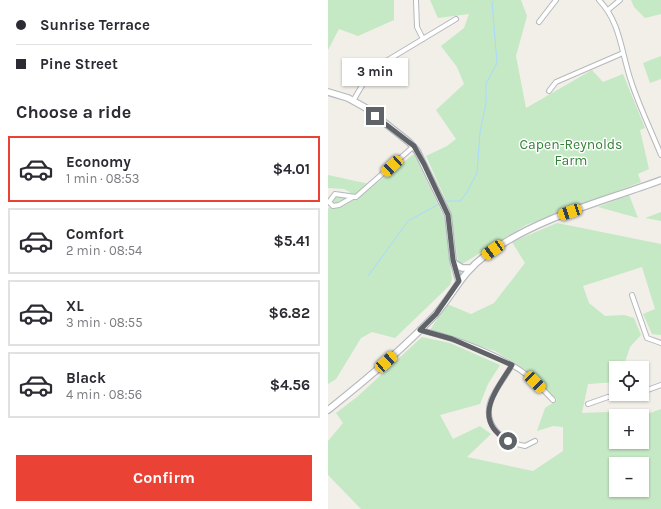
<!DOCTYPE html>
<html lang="en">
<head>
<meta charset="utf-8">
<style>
	:root { --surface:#fff; --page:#f2f2f3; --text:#2b2b33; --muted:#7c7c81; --line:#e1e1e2; --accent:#ea4335 }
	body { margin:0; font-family:Karla,sans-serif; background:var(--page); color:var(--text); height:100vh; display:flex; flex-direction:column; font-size:15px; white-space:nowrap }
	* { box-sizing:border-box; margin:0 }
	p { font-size:13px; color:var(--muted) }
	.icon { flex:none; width:22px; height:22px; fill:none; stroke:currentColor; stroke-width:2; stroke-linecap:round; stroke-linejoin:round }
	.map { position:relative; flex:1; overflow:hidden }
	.sheet { display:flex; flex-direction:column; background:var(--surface); width:328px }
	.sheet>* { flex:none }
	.banner { display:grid; align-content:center; height:88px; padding:0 16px; background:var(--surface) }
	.fabs { position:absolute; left:281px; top:361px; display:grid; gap:8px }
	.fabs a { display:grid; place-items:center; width:40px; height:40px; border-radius:0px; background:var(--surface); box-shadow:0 1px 3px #0004; font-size:20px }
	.end { position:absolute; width:18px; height:18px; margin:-9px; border:5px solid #5f6368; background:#fff; box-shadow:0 0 0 2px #fff }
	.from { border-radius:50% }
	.bubble { position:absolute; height:28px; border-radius:0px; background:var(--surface); box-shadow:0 1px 3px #0004; font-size:13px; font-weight:700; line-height:28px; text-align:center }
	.car { position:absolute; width:12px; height:24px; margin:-12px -6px; border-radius:5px; box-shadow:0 0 3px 1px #0007; background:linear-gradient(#f5c518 24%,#345 0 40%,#f5c518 0 76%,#345 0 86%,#f5c518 0) }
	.banner b { display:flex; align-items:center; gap:14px; height:38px; font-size:15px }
	.banner b+b { border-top:1px solid var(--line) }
	.banner i { width:10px; height:10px; background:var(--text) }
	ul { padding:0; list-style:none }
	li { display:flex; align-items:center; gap:12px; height:66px; margin:0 8px 6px; padding:0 8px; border:2px solid var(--line); border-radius:0px }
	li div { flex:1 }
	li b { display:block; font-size:15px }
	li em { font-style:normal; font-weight:700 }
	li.on { border-color:var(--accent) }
	li>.icon { width:36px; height:36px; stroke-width:1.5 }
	h2 { padding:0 16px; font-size:18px; line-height:48px }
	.action { display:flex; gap:8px; margin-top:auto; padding:8px 16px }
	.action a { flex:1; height:46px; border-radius:0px; background:var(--accent); color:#fff; font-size:16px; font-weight:700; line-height:46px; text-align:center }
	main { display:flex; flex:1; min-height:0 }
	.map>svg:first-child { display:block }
	.green { fill:#c5e8c5; fill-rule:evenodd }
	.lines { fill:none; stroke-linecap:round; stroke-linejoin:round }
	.stream { stroke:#aadaff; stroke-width:1 }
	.street-casing { stroke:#b5b8bc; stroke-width:6 }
	.secondary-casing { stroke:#b6babf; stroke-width:8 }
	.street { stroke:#fff; stroke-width:4 }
	.secondary { stroke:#fff; stroke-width:5.5 }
	.route { stroke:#5f6368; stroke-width:5 }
	.labels { text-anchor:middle; stroke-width:3; stroke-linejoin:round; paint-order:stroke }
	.park-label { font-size:14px; fill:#348238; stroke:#fff }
</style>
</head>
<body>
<main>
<section class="sheet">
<div class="banner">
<b><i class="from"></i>Sunrise Terrace</b>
<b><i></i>Pine Street</b>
</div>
<h2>Choose a ride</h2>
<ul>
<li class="on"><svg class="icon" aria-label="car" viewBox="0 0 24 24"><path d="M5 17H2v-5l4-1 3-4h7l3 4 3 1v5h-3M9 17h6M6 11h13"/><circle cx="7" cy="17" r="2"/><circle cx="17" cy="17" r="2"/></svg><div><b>Economy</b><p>1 min · 08:53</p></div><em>$4.01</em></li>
<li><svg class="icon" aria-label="car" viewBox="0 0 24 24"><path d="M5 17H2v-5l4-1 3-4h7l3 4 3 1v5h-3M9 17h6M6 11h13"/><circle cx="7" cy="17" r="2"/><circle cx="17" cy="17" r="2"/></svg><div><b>Comfort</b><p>2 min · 08:54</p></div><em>$5.41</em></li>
<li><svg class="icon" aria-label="car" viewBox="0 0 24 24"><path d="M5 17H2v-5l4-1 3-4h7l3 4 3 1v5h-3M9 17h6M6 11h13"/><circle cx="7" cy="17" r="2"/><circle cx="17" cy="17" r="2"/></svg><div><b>XL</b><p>3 min · 08:55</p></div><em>$6.82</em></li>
<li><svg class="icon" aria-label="car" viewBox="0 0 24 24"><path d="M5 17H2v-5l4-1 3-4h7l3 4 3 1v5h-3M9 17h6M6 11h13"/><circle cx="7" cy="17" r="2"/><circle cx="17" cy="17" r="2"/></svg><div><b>Black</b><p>4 min · 08:56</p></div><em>$4.56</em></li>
</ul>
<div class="action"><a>Confirm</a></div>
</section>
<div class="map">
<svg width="333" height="509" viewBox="0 0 333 509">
	<rect width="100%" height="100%" fill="#f1efe8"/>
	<!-- green -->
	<g class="green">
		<path d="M0 0H66V20L30 36 11 29 0 50Z"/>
		<path d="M102 0H193L199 16 188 56 198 108 264 70 275 82 295 74 317 128 312 130 321 169 310 174 313 182 198 225 134 264 130 262 126 233 118 203H119L98 156 119 146 128 139 108 110 136 84 129 67 113 46 136 28 141 14 110 18Z"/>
		<path d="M303 0H333V14L317 18 306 7Z"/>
		<path d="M333 56V79L322 83 315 63Z"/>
		<path d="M86 154 116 217 124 279 122 285 67 338 44 332 33 338 8 379 0 384V209L5 203V196L21 195 22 192 16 189 0 188V175L46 185Z"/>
		<path d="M301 195 310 218 270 207Z"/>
		<path d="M333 212V221L317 218Z"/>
		<path d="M229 223 333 244V335L324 334 315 314 327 309 314 267 255 286 261 303 277 316 296 315 306 318 313 335 302 347 295 368H288V382L260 384 254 413 281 412 288 422V442H314V416L333 409V509H33L0 475V441L15 423 8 413 29 397 94 337 122 343 172 365 160 384 152 404 112 415 125 439 152 426 163 434 139 457 205 471 235 451V427L225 426 209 431 217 408 229 400 204 374 167 351 102 330 119 304 143 314 166 303 197 263 184 242ZM288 464H314V490H288Z"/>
	</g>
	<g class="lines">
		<!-- stream -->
		<g class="stream">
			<path d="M118 201H132L139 192 149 173 152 132 158 103V84L169 63 164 2 166 0"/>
			<path d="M40 276 80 221 111 204"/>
		</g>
		<defs>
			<g id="street">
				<path d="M271 0C293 23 293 52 303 81 311 106 323 130 333 155"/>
				<path d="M88 1 89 27 95 39"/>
				<path d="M280 10 292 0"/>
				<path d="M211 22 228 0"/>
				<path d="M221 91 228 82 295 53"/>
				<path d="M25 101 39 77 50 66 128 19"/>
				<path d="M25 197 11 205 5 206 1 202 7 194 28 197 86 146"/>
				<path d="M304 295 319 338 333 343"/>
				<path d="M92 330C126 338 171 354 199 375 209 382 217 392 225 400"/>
				<path d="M184 365C177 377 168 388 163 400 154 425 175 442 197 446L207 441"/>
				<path d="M314 392 333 385"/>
				<path d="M260 404 280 397 300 394"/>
			</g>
			<g id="secondary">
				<path d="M0 92 20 98 38 108 81 142 89 151 120 215 125 260 131 281"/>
				<path d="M126 263 134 268H143"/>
				<path d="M0 410C38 380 74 350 107 315 126 294 133 273 158 255 209 217 274 202 333 180"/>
			</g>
		</defs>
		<!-- street casing -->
		<use href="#street" class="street-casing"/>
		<!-- secondary casing -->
		<use href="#secondary" class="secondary-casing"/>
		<!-- street -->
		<use href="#street" class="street"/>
		<!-- secondary -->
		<use href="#secondary" class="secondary"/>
	</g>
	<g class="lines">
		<!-- route -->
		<path class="route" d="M47 116 86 146 96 164 120 215 125 260 131 281 108 314 92 330 124 339 184 365C168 391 143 419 180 441"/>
	</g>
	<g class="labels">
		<!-- park labels -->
		<g class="park-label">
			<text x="243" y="149">Capen-Reynolds<tspan x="243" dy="16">Farm</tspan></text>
		</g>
	</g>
</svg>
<div class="fabs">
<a><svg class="icon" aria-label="locate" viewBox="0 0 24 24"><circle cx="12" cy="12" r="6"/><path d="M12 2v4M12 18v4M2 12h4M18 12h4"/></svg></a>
<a>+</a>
<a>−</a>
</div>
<i class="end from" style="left:180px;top:441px"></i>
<i class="end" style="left:47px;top:116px"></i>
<div class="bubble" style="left:14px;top:58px;width:66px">3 min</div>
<i class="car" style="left:64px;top:166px;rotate:227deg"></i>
<i class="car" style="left:242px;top:212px;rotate:251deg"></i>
<i class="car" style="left:165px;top:250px;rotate:235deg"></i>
<i class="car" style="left:58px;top:362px;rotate:48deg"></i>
<i class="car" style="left:207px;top:382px;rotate:135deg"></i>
</div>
</main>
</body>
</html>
